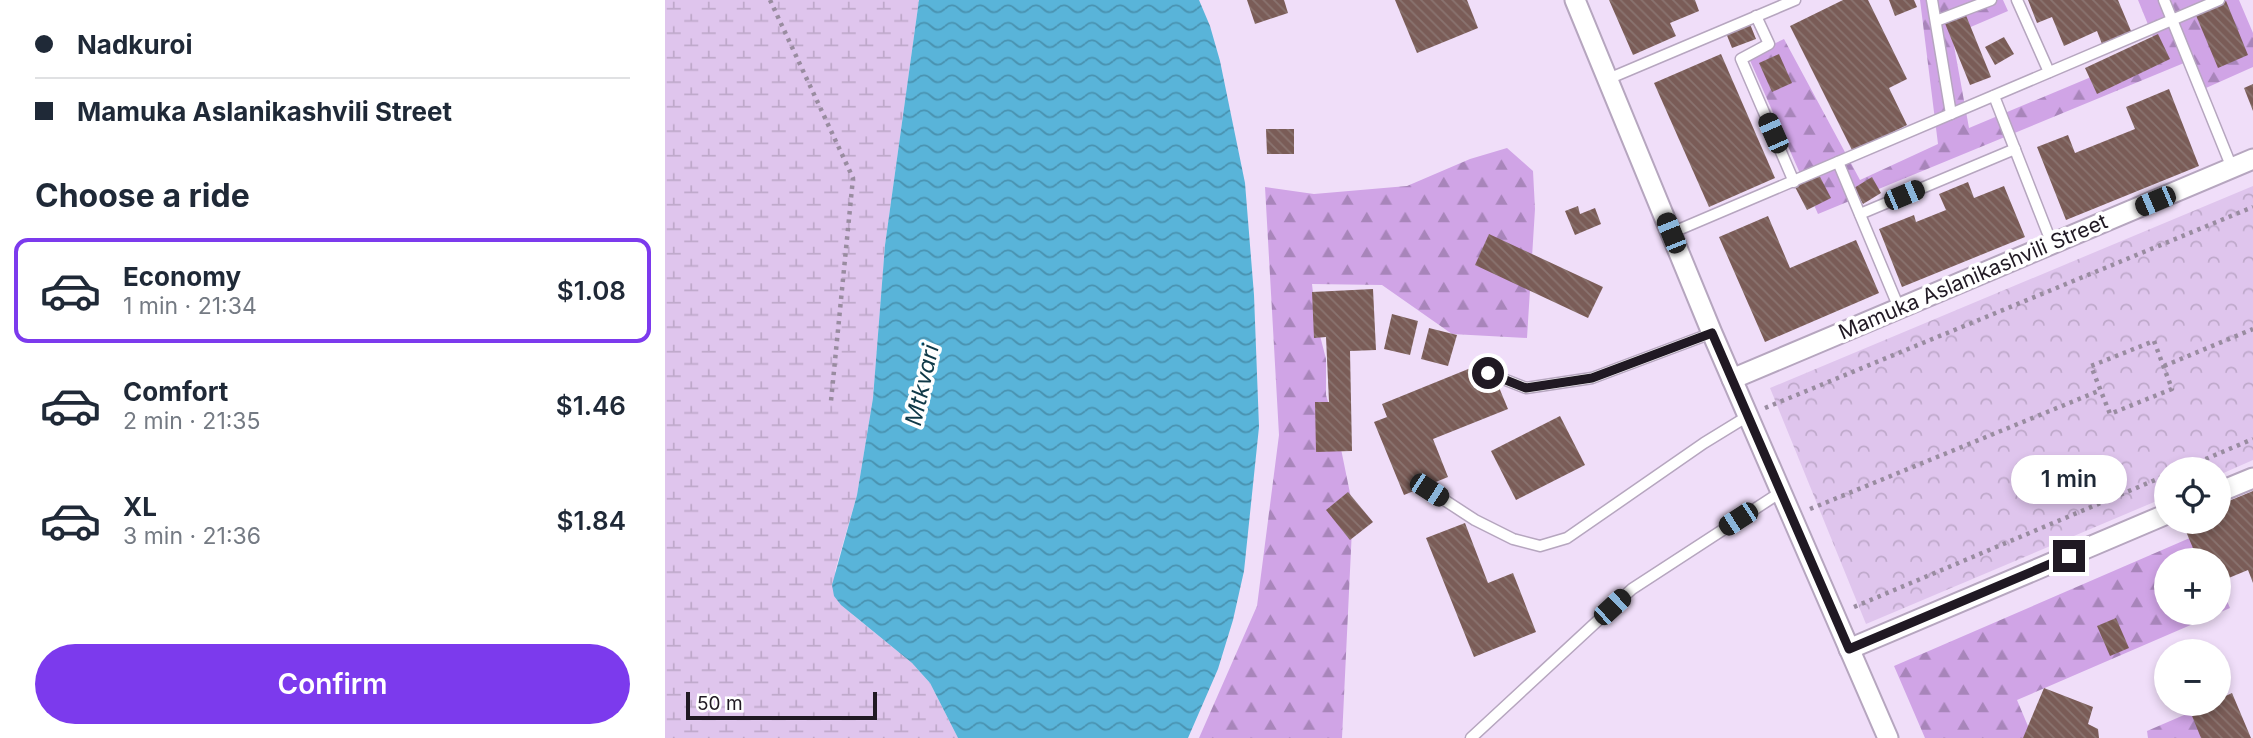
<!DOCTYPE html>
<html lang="en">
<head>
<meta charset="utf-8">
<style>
	:root { --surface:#fff; --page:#f6f6f7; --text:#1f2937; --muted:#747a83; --line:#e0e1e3; --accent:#7c3aed }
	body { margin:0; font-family:Inter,sans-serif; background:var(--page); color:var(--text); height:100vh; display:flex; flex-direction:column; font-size:26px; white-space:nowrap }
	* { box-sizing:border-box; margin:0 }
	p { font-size:23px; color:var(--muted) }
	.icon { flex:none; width:38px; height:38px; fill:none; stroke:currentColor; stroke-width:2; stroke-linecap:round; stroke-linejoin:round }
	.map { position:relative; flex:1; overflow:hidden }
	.drawer { display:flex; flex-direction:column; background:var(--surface); width:665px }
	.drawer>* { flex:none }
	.top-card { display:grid; align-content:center; height:154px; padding:0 35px; background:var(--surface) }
	.tools { position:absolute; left:1489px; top:457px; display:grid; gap:14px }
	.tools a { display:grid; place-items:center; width:77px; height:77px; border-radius:50%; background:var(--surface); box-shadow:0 4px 10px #0003; font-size:35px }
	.scale { position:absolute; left:21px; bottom:18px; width:191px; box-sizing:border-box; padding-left:7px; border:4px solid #201923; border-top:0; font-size:19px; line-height:24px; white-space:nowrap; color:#201923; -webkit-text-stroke:5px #fff; paint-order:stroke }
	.end { position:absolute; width:32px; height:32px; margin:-16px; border:9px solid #201923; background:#fff; box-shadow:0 0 0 4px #fff }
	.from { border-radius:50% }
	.bubble { position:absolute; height:49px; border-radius:24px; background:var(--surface); box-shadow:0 4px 10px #0003; font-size:23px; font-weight:600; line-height:49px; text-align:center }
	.car { position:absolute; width:21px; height:42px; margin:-21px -10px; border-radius:9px; box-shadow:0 0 5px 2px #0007; background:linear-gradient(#222 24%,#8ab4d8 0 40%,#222 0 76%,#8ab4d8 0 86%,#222 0) }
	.top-card b { display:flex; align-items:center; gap:24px; height:66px; font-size:26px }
	.top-card b+b { border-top:2px solid var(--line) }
	.top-card i { width:18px; height:18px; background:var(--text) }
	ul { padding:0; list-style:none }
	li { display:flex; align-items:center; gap:21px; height:105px; margin:0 14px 10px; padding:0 21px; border:4px solid transparent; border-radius:14px }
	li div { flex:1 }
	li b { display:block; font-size:26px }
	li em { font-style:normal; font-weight:600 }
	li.on { border-color:var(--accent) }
	li>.icon { width:63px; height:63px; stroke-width:1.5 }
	h2 { padding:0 35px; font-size:32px; line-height:84px }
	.cta { display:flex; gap:14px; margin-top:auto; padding:14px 35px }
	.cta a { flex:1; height:80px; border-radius:42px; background:var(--accent); color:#fff; font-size:28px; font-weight:600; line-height:80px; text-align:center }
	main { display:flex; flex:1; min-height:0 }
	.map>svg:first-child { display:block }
	.forest { fill:url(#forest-firs) }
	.wetland { fill:url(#wetland-marsh) }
	.park { fill:url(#park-crowns) }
	.water { fill:url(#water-waves) }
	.building { fill:url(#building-back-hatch) }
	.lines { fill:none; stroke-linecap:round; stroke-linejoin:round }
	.lane-casing { stroke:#b6a6bf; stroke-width:13 }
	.street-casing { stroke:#b6a6bf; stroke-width:23 }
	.path { stroke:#998ca0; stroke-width:4.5; stroke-dasharray:3.5 5; stroke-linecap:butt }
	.lane { stroke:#fff; stroke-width:10 }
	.street { stroke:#fff; stroke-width:19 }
	.route { stroke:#201923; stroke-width:9 }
	.labels { text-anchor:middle; stroke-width:7; stroke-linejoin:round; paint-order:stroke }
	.street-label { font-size:21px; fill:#201923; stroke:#fff }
	.water-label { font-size:23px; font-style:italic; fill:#0e3847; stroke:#fff }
</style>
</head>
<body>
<main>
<section class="drawer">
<div class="top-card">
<b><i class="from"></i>Nadkuroi</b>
<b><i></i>Mamuka Aslanikashvili Street</b>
</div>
<h2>Choose a ride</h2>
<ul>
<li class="on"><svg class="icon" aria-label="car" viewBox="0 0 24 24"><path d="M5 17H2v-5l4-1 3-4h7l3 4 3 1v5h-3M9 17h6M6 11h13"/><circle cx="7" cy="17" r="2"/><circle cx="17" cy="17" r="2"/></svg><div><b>Economy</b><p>1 min · 21:34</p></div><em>$1.08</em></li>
<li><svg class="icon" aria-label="car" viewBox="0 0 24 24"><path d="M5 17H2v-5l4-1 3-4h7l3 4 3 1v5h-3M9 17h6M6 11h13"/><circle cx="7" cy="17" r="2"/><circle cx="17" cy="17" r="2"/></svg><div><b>Comfort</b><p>2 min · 21:35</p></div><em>$1.46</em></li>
<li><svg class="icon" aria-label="car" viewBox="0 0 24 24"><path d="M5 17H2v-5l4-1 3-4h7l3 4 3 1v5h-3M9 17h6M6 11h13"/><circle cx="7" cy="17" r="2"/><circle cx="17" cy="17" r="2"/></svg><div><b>XL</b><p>3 min · 21:36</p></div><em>$1.84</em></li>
</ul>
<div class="cta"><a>Confirm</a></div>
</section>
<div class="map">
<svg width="1588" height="738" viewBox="0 0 1588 738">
	<defs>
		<pattern id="forest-firs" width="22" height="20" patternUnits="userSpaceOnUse" patternTransform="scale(1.75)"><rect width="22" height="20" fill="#d0a4e6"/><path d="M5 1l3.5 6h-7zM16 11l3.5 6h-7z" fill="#a885ba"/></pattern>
		<pattern id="wetland-marsh" width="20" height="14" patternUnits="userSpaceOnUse" patternTransform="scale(1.75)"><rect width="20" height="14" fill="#dfc5ed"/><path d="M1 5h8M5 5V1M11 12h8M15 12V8" fill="none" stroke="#bfa9cb"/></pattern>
		<pattern id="park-crowns" width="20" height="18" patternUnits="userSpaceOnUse" patternTransform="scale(1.75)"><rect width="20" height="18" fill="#dfc5ed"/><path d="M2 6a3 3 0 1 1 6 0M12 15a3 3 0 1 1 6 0" fill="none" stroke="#bfa9cb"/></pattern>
		<pattern id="water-waves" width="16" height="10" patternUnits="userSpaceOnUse" patternTransform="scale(1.75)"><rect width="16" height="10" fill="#59b4d9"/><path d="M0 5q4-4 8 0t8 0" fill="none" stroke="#4992b0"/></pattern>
		<pattern id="building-back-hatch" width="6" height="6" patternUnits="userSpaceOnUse" patternTransform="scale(1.75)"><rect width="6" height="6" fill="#7a5c57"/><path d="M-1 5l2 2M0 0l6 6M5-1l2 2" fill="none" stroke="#8a7470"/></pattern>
	</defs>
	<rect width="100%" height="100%" fill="#f0def9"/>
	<!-- forest -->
	<g class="forest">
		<path d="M1255 0H1338L1343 11 1287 35 1304 128 1493 49 1473 0H1574L1588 33V67L1532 92 1519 63 1153 214 1083 56 1119 39 1195 180 1273 144Z"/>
		<path d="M842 148 868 171 870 209 862 338 787 334 717 285 647 284 651 320 661 359V395L675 444 688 508 677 738H534L592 606 614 435 600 187 649 194 742 186 805 159Z"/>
		<path d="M1534 534 1545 560H1502V612H1554V582L1565 608 1352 700 1368 738H1260L1229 666Z"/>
		<path d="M1526 712 1538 738H1483L1482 731Z"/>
	</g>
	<!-- wetland -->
	<path class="wetland" d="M0 0H254L220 245 208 398 192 495 170 571 188 615 247 663 265 683 293 738H0Z"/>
	<!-- park -->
	<path class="park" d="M1588 186V460L1554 475V469H1502L1501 497 1201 624 1105 388Z"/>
	<!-- water -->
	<path class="water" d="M254 0H534L545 26 555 61 580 183 589 295 594 427 579 571 568 620 553 669 523 738H293L265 683 247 663 176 605 169 596 167 585 192 495 208 398 220 245Z"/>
	<!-- building -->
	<g class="building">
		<path d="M582 0H619L623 13 590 24Z"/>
		<path d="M730 0H802L813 28 752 53Z"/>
		<path d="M944 0H1030L1034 11 1005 23 1011 36 968 55Z"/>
		<path d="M1178 0H1203L1242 79 1224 88 1242 125 1188 152 1125 26Z"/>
		<path d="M1224 0H1249L1252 7 1230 16Z"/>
		<path d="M1363 0H1453L1466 31 1437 44 1432 31 1399 46 1387 17 1372 23Z"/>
		<path d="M1561 1 1583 55 1553 68 1530 13Z"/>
		<path d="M1300 13 1326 77 1305 85 1279 21Z"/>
		<path d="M1085 24 1091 39 1067 48 1061 33Z"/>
		<path d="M1493 34 1505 59 1432 94 1420 68Z"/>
		<path d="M1339 37 1349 54 1330 65 1320 47Z"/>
		<path d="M1056 54 1110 178 1044 207 989 83Z"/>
		<path d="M1114 54 1127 83 1107 92 1094 63Z"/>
		<path d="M1588 84V111L1579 88Z"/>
		<path d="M1504 89 1534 166 1401 220 1372 147 1403 135 1410 153 1470 129 1461 107Z"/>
		<path d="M601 129H629V154H602Z"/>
		<path d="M1153 173 1166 198 1142 210 1129 185Z"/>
		<path d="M1207 177 1216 193 1198 204 1189 188Z"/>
		<path d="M1303 182 1309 198 1339 186 1360 237 1237 287 1214 229 1249 215 1251 222 1281 210 1274 194Z"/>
		<path d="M913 206 915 214 930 208 936 224 910 235 900 211Z"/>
		<path d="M1103 216 1125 268 1191 240 1214 293 1100 342 1054 237Z"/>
		<path d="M824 234 938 287 923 318 810 265Z"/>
		<path d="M708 289 711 350 685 351 687 451 651 452 650 402H664L661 337 649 338 647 292Z"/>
		<path d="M727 314 753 321 745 355 719 349Z"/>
		<path d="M764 328 792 335 783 366 756 359Z"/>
		<path d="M823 361 843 409 768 439 783 477 739 495 709 422 722 417 717 404Z"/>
		<path d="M895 416 920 465 851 500 826 451Z"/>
		<path d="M1588 491V583L1583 570 1554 582V560H1533L1517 522H1554V505Z"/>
		<path d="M683 492 708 522 685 540 661 510Z"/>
		<path d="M800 523 823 583 848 573 871 632 809 657 761 538Z"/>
		<path d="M1451 618 1464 648 1445 656 1432 626Z"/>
		<path d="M1379 688 1428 707 1423 724 1433 729 1434 738H1358Z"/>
		<path d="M1567 693 1586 738H1536L1525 711 1543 704H1554V699Z"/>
	</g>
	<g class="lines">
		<defs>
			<g id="lane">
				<path d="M1267 0 1286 114"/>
				<path d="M1352 0 1384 72"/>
				<path d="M1499 0 1567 168"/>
				<path d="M1091 16 1104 44 1076 59 1129 182"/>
				<path d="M1271 21 1326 0"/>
				<path d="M943 79 1130 0"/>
				<path d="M1329 96 1387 244"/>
				<path d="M1173 162 1234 308"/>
				<path d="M1195 214 1350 149"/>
				<path d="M1006 233 1554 0"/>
				<path d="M823 373 861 388 927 378 1047 333"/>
				<path d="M764 490 810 520 848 539 875 546 902 538 1039 443 1083 416"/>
				<path d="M806 738 967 589 1116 492"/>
			</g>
			<g id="street">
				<path d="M910 0 1047 333 1223 738"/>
				<path d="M1067 379 1588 159"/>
				<path d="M1554 492 1588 478"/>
				<path d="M1184 649 1502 514"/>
			</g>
		</defs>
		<!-- lane casing -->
		<use href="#lane" class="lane-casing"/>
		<!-- street casing -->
		<use href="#street" class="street-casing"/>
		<!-- path -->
		<g class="path">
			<path d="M105 0 188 178 166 401"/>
			<path d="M1489 341 1507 389 1445 414 1426 366Z"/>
			<path d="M1499 366 1588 329"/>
			<path d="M1100 408 1588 207"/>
			<path d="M1517 469 1588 439"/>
			<path d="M1145 509 1436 390"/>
			<path d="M1189 607 1502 475"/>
		</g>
		<!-- lane -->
		<use href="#lane" class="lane"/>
		<!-- street -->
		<use href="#street" class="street"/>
	</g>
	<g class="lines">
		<!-- route -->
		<path class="route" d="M823 373 861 388 927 378 1047 333 1184 649 1404 556"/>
	</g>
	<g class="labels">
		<!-- street labels -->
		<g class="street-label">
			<text transform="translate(1308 277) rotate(-23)" y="7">Mamuka Aslanikashvili Street</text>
		</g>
		<!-- water labels -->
		<g class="water-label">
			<text transform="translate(257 385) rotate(-77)" y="8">Mtkvari</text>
		</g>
	</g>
</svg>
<div class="tools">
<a><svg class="icon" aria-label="locate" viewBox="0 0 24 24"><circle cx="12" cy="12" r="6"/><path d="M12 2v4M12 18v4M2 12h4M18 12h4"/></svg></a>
<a>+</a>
<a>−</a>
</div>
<div class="scale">50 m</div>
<i class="end from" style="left:823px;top:373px"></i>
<i class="end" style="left:1404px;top:556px"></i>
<div class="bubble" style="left:1346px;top:455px;width:116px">1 min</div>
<i class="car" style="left:1108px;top:133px;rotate:336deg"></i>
<i class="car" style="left:1239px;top:195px;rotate:67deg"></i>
<i class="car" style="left:1490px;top:201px;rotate:247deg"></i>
<i class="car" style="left:1006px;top:233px;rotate:338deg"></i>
<i class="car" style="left:764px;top:490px;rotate:123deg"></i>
<i class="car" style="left:1073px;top:519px;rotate:237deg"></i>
<i class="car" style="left:947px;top:607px;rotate:47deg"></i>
</div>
</main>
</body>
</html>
